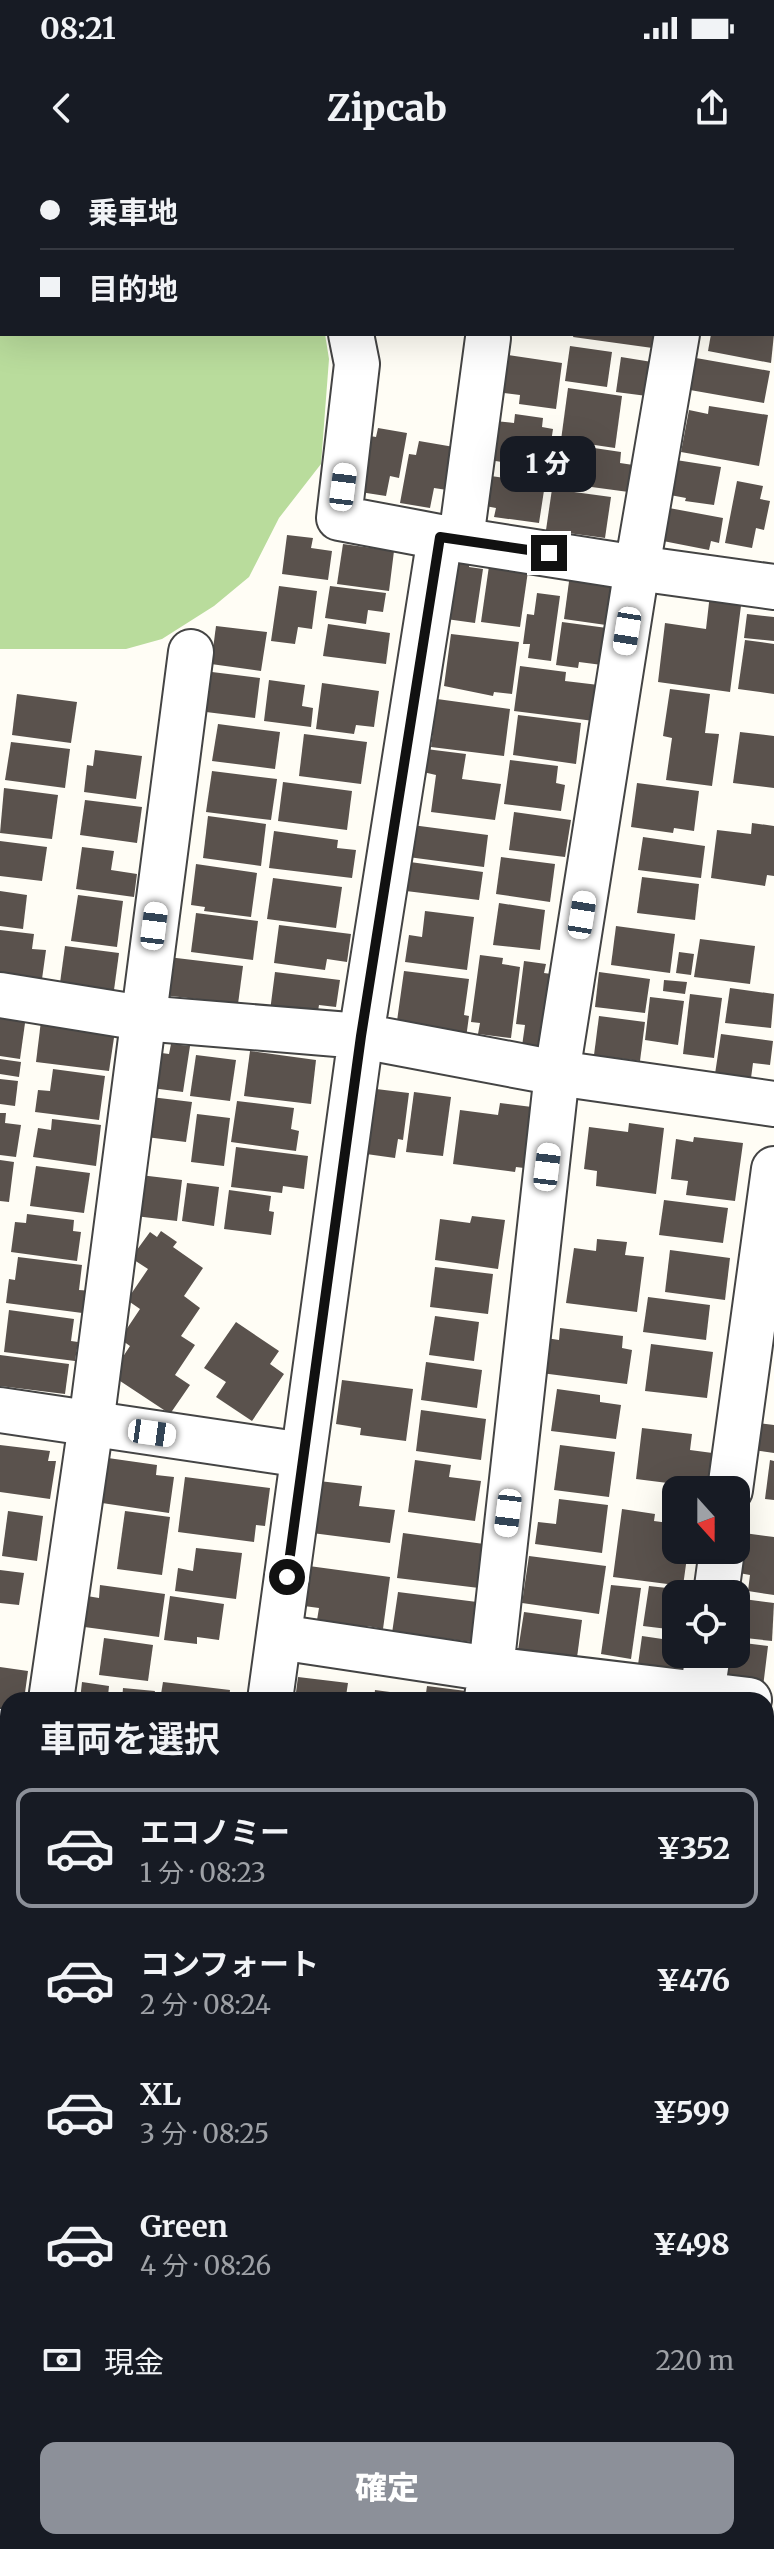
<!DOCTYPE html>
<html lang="ja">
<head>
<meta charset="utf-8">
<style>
	:root { --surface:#171b24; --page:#20242c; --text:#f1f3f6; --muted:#9ea1a6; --line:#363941; --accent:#8c9099 }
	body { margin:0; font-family:Merriweather,"Noto Sans JP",serif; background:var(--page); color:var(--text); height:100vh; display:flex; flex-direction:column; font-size:30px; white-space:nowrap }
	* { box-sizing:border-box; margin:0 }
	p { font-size:26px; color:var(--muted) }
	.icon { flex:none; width:44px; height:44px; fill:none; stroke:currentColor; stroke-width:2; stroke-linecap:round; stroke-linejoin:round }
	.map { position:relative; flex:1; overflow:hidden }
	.panel { position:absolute; left:0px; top:1532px; width:774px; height:858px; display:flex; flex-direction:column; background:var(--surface); border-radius:24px 24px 0 0; box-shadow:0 8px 32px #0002 }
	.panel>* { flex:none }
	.guide { position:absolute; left:0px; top:0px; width:774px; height:176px; box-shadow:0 8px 32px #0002; display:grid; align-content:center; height:176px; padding:0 40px; background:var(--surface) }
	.needle { width:52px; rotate:159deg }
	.buttons { position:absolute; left:662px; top:1316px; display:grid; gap:16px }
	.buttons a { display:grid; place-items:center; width:88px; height:88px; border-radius:16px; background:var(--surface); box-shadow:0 8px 32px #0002; font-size:40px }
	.end { position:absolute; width:36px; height:36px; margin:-18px; border:10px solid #111; background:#fff; box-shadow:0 0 0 4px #fff }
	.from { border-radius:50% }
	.bubble { position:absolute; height:56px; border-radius:16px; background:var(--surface); box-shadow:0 8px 32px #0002; font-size:26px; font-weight:800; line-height:56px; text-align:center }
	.car { position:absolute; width:24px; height:48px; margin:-24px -12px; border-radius:10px; box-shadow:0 0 6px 2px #0007; background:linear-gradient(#fff 24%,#345 0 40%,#fff 0 76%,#345 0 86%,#fff 0) }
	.guide b { display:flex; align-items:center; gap:28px; height:76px; font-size:30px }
	.guide b+b { border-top:2px solid var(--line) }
	.guide i { width:20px; height:20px; background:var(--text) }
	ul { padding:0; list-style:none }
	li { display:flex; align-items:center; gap:24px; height:120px; margin:0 16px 12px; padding:0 24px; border:4px solid transparent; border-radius:16px }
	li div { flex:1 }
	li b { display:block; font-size:30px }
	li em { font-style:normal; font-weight:800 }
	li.active { border-color:var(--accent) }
	li>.icon { width:72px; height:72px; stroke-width:1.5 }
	h2 { padding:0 40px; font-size:36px; line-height:96px }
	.pay { display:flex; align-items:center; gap:20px; height:88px; padding:0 40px; font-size:30px }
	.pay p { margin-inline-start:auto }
	.action { display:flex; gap:16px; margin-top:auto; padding:16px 40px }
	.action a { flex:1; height:92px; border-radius:16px; background:var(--accent); color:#fff; font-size:32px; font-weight:800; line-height:92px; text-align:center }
	.status { display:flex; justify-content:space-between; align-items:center; height:56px; padding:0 40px; background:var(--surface); direction:ltr }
	.status svg { height:22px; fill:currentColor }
	header { display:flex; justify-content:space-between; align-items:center; height:104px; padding:0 40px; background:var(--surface); font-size:36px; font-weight:800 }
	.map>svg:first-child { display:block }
	.forest { fill:#b9dc9c }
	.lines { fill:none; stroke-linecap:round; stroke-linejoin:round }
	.river { stroke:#b9e0f7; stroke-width:62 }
	.building { fill:#5a524d }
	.minor-casing { stroke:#444; stroke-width:48 }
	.minor { stroke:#fff; stroke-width:44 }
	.route { stroke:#111; stroke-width:10 }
</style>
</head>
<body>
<div class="status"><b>08:21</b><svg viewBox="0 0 49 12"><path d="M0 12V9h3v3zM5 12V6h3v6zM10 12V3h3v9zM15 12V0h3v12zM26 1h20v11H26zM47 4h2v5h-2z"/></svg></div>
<header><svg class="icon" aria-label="back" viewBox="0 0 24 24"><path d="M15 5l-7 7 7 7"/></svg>Zipcab<svg class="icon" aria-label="share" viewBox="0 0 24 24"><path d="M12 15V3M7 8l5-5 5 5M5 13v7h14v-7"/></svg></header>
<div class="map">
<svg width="774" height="2389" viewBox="0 0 774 2389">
	<rect width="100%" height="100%" fill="#fffdf5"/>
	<!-- forest -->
	<g class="forest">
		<path d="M0 0 32 2H2V174H325L329 199 321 304 279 358 249 417 214 446 162 479 126 489H0Z"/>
		<path d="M349 0H774V38L772 2Z"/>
	</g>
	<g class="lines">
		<!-- river -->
		<g class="river">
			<path d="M0 1646 8 1669"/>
			<path d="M250 2382 252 2389"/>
		</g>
	</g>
	<!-- building -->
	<g class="building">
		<path d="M574 174H669L667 190 573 177Z"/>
		<path d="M711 174H774L771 203 708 191Z"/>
		<path d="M570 186 612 192 607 227 565 221Z"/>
		<path d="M501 194 562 203 556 249 519 244 520 235 496 232Z"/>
		<path d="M621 197 652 202 647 236 616 232Z"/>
		<path d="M696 198 770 211 764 243 690 230Z"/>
		<path d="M568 228 622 236 615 288 561 280Z"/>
		<path d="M709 246 768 255 759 306 681 292 689 250 708 254Z"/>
		<path d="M515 254 543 258 542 267 553 269 547 309 489 300 495 261 514 263Z"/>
		<path d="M378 268 407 273 399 318 390 316 386 336 360 332 370 276 376 277Z"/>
		<path d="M419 281 454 287 447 330 434 328 430 348 400 343 409 294 416 295Z"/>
		<path d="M567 284 621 292 620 303 640 306 636 333 562 323Z"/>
		<path d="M676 300 721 307 714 345 685 341 686 338 670 335Z"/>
		<path d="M484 315 545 324 539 363 494 357 496 348 480 345Z"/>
		<path d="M737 321 763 326 760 339 770 341 764 370 756 368 752 388 725 383Z"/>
		<path d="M552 329 611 337 605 378 546 370Z"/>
		<path d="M669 348 723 358 719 383 711 381 709 390 663 381Z"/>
		<path d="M287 375 313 378 311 388 332 391 328 420 282 414Z"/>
		<path d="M343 384 394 391 389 431 337 424Z"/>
		<path d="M447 397 470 400 469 407 483 409 475 463 439 458Z"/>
		<path d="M489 406 528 411 520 467 481 462Z"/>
		<path d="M570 414 613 420 606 465 564 459Z"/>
		<path d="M279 426 317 431 312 469 298 467 295 484 271 481Z"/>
		<path d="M330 426 386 433 383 452 368 450 366 464 325 458Z"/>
		<path d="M537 433 560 436 551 501 528 498 530 484H523L527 454 534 455Z"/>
		<path d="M710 434 742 438 730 532 658 522 665 463 706 469Z"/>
		<path d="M747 454 774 457V481L744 478Z"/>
		<path d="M562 462 607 468 602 505 579 502 578 508 556 505Z"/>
		<path d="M328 464 390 473 386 504 323 496Z"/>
		<path d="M216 466 267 472 261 511 211 504Z"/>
		<path d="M451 474 519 482 512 534 494 532 493 536 444 526Z"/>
		<path d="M745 480 774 484V534L738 529Z"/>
		<path d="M520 506 566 512 565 521 607 526 602 562 514 551Z"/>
		<path d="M212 512 260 518 255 558 206 552Z"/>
		<path d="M269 520 305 525 302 546 313 548 311 567 264 561Z"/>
		<path d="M322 523 379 531 374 567 356 565 354 574 316 569Z"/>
		<path d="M670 529 710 534 705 573 719 574 712 626 666 620 672 578 663 576Z"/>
		<path d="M17 534 77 542 71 583 12 575Z"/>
		<path d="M437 539 510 549 504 596 431 587Z"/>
		<path d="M518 555 581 563 576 604 513 595Z"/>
		<path d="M218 564 280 572 275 609 212 601Z"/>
		<path d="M740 572 774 576V628L733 623Z"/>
		<path d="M304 574 367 582 361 624 299 616Z"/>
		<path d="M11 582 70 589 65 628 5 620Z"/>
		<path d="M426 589 466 594 462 619 501 624 495 660 431 652 436 615 423 612Z"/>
		<path d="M95 590 142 596 136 639 84 632 87 605 93 606Z"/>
		<path d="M510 600 558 606 556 623 565 625 561 651 504 644Z"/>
		<path d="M212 611 277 619 271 660 206 652Z"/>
		<path d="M283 622 352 631 347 670 278 661Z"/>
		<path d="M637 623 699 631 694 671 674 668 673 673 631 667Z"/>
		<path d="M4 628 58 635 52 679 0 673Z"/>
		<path d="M85 640 142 647 137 683 80 675Z"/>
		<path d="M514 652 571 660 565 697 509 690Z"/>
		<path d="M208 656 266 664 261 706 203 698Z"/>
		<path d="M752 663 774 666V716L767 715 765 726 711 718 717 670 751 674Z"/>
		<path d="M412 665 488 675 484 707 408 697Z"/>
		<path d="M274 671 338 680 337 688 356 690 352 718 269 708Z"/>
		<path d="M643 677 705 686 701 718 638 710Z"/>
		<path d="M0 681 47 687 42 721 0 716Z"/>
		<path d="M82 687 114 691 111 710 137 714 134 737 76 729Z"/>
		<path d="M501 697 555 704 550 742 496 734Z"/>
		<path d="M410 702 483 712 479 740 406 731Z"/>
		<path d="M196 704 257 713 251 757 204 751 205 747 191 745Z"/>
		<path d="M642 717 699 724 695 760 637 753Z"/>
		<path d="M273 718 342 727 336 768 267 759Z"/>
		<path d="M0 731 27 735 23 769 0 766Z"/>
		<path d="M78 735 123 741 117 787 71 781Z"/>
		<path d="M499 743 545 750 540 790 493 785Z"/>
		<path d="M425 751 474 757 467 810 405 802 409 775 422 777Z"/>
		<path d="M196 753 258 761 253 800 191 792Z"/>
		<path d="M279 765 351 774 347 802 327 799 325 810 274 803Z"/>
		<path d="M616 766 675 774 670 813 611 805Z"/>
		<path d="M0 770 34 774 32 789 46 790 42 819 0 813Z"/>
		<path d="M700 779 755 786 750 824 694 817Z"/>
		<path d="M65 786 119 793 114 830 60 823Z"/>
		<path d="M679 792 694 794 691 815 676 813Z"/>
		<path d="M480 795 503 798 502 804 520 807 511 878 478 874 480 863 471 862Z"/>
		<path d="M168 797 243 806 238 844 163 835Z"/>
		<path d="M524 801 546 804 544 813 559 815 557 891 522 886 525 865 516 864Z"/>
		<path d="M404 811 469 819 464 855 469 856 466 878 413 871 414 863 397 861Z"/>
		<path d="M275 812 340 820 336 847 319 845 317 857 270 851Z"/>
		<path d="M599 812 650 819 645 853 595 847Z"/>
		<path d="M664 820 687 822 685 834 663 831Z"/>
		<path d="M730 828 774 834 771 868 725 863Z"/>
		<path d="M690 834 722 838 714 898 683 894Z"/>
		<path d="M650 837 684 841 678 885 645 880Z"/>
		<path d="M0 853 26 856 20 899 0 896Z"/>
		<path d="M599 856 645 862 640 901 594 895Z"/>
		<path d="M41 861 115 871 109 911 36 902Z"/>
		<path d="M721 874 773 881 770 905 753 903 751 918 715 914Z"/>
		<path d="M171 884 190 886 183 932 143 927 147 891 169 894Z"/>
		<path d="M250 891 316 900 311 944 244 936Z"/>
		<path d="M196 895 236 900 230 941 190 936Z"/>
		<path d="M0 899 21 902 19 917 0 914Z"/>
		<path d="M53 909 105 916 99 960 35 952 38 930 50 931Z"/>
		<path d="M0 919 18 921 15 946 0 944Z"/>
		<path d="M368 928 409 933 403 980 398 979 395 998 359 993Z"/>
		<path d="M414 932 451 937 443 996 406 992Z"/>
		<path d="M151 937 192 942 186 982 146 977Z"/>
		<path d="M237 941 294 948 291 969 299 971 296 991 231 982Z"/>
		<path d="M500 943 548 949 540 1010 516 1007 515 1012 453 1004 460 950 498 955Z"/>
		<path d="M0 953H6L5 963 21 965 16 997 0 995Z"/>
		<path d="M197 954 230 958 224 1006 191 1002Z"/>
		<path d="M52 959 101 965 96 1006 33 997 38 968 51 970Z"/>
		<path d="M629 963 664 968 656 1034 596 1026 597 1011 584 1009 589 967 628 972Z"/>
		<path d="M694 977 743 983 735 1041 686 1035 688 1021 671 1019 676 979 693 982Z"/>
		<path d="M236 987 308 996 304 1029 283 1026 282 1033 231 1027Z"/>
		<path d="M0 1000 14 1002 9 1042 0 1041Z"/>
		<path d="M36 1006 90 1013 84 1053 30 1046Z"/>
		<path d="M140 1015 182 1020 177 1061 135 1056Z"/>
		<path d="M187 1023 219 1027 214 1066 182 1061Z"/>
		<path d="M229 1030 271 1036 269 1051 274 1052 271 1075 224 1069Z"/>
		<path d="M664 1040 728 1048 723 1083 659 1075Z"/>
		<path d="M27 1054 74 1060 73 1071 81 1072 77 1101 11 1092 15 1062 26 1063Z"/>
		<path d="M472 1056 505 1060 498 1109 435 1100 440 1059 470 1063Z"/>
		<path d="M161 1071 177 1082 173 1087 203 1108 184 1136 200 1148 181 1176 195 1185 175 1215 190 1225 170 1254 111 1215 130 1186 120 1179 140 1149 127 1140 148 1109 131 1098 150 1072 157 1077Z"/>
		<path d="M597 1079 627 1082 625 1095 644 1097 637 1152 566 1143 574 1088 596 1091Z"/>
		<path d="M670 1090 730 1098 725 1140 665 1132Z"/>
		<path d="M18 1097 82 1105 79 1130 93 1131 90 1154 6 1143 9 1119 15 1120Z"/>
		<path d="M435 1107 493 1114 488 1154 430 1147Z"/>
		<path d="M648 1137 710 1145 706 1180 643 1172Z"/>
		<path d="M9 1150 74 1159 71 1181 78 1182 75 1201 4 1192Z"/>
		<path d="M435 1156 479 1162 474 1201 429 1195Z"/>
		<path d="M236 1162 279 1191 270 1204 284 1214 252 1261 216 1237 226 1222 204 1208Z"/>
		<path d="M560 1168 623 1176 622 1188 632 1190 627 1224 541 1213 546 1178 559 1180Z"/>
		<path d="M651 1184 713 1192 707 1238 645 1231Z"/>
		<path d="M0 1195 69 1204 65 1234 0 1226Z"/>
		<path d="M426 1202 482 1210 477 1248 421 1240Z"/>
		<path d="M342 1220 413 1229 406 1281 360 1275 361 1268 336 1264Z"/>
		<path d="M557 1229 600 1235V1242L621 1245 616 1279 551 1271Z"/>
		<path d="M421 1250 486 1259 481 1300 416 1291Z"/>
		<path d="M757 1263 774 1265V1293L753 1290Z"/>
		<path d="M642 1268 692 1274 690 1290 720 1294 715 1329 636 1319Z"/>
		<path d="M0 1285 50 1291 48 1301H56L50 1339 0 1332Z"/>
		<path d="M560 1285 615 1292 609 1337 554 1330Z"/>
		<path d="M108 1298 157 1305 156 1315 174 1317 169 1353 102 1343Z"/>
		<path d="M415 1300 451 1305 449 1317 481 1321 475 1361 408 1352Z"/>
		<path d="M770 1300 774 1301V1340L765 1339Z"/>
		<path d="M185 1317 270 1328 265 1366 256 1365 254 1382 178 1372Z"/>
		<path d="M319 1321 362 1326 359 1346 395 1350 390 1383 312 1373Z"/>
		<path d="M559 1339 608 1345 602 1393 535 1384 538 1362 556 1364Z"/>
		<path d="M622 1349 655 1354 654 1361 669 1363 667 1382 676 1383V1390H688L683 1426 613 1417Z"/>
		<path d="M8 1351 43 1356 37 1401 2 1396Z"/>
		<path d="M125 1351 170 1357 162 1415 117 1409Z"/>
		<path d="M403 1373 484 1384 479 1428 397 1418Z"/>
		<path d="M744 1373 774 1377V1435L748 1431 750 1415 739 1413Z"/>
		<path d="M196 1388 242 1393 236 1439 175 1431 178 1408 193 1411Z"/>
		<path d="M529 1396 606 1406 599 1454 522 1443Z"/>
		<path d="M309 1406 390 1417 383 1469 367 1466 366 1473 316 1466 319 1448 304 1446Z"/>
		<path d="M0 1410 24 1413 19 1445 0 1443Z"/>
		<path d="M100 1425 165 1434 159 1477 77 1466 81 1435 99 1438Z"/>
		<path d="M611 1425 641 1428 631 1499 601 1494Z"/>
		<path d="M649 1426 694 1431V1434H676V1470L643 1466Z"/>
		<path d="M398 1432 485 1443 479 1483 441 1478 440 1486 391 1480Z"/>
		<path d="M170 1436 224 1444 219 1480 197 1477V1484L164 1480Z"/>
		<path d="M736 1438 774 1443 772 1481 736 1477Z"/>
		<path d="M524 1452 582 1460 576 1505 517 1497Z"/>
		<path d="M642 1476 676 1481V1494H688L686 1511 637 1512Z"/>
		<path d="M104 1478 153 1485 148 1521 99 1515Z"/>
		<path d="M736 1482 768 1486 763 1527 717 1521 721 1494H736Z"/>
		<path d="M0 1507 28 1511 24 1540H8V1567L0 1555Z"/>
		<path d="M298 1517 348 1523 346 1536 363 1540H295Z"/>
		<path d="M82 1522 109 1526 108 1536 122 1540H80Z"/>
		<path d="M163 1522 230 1530 229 1540H160Z"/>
		<path d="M427 1526 466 1531 464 1540H425Z"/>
		<path d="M123 1528 155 1531 153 1540H122Z"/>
		<path d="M375 1530 420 1536 419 1540H374Z"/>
		<path d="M766 1595 774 1596V1659L766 1658Z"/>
		<path d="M766 1668 774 1669V1712L766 1711Z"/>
		<path d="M8 1749V1800L0 1803V1752Z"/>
		<path d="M766 1773 772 1774 768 1808H766Z"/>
		<path d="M8 1820V1885L0 1888V1823Z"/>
		<path d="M8 1895V1952L0 1955V1898Z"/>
		<path d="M766 1908 774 1909V1949L766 1948Z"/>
		<path d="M8 1965V2002L0 1981V1968Z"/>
		<path d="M766 1972 774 1973V2013L770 2043H766Z"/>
		<path d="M766 2093 774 2094V2141L766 2140Z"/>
		<path d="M766 2158 774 2159V2214L766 2213Z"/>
		<path d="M766 2319 774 2320V2342L766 2341Z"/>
		<path d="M8 2365V2382H31L34 2388 0 2389V2368Z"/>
		<path d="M213 2382H238L241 2389H202L201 2386Z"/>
		<path d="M337 2382H377L389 2384 388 2389H336Z"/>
		<path d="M398 2382H425L424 2389H397Z"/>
		<path d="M471 2382 501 2384 500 2389H470Z"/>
		<path d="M704 2382H766V2385L757 2384 756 2389 704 2385Z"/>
	</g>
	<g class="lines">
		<defs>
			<g id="minor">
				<path d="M64 0V2"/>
				<path d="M317 0 318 2"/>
				<path d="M170 2 179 0"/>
				<path d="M351 174 357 204 339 358 440 377 637 408 677 174"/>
				<path d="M440 377 361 876 557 913 774 944"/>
				<path d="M461 379 488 178"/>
				<path d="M0 835 142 858 361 876 270 1540"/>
				<path d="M0 1250 303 1295"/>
				<path d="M730 1330 774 1009"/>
				<path d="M716 1434 722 1390"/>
				<path d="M279 1477 491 1509 487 1538"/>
				<path d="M51 1540 91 1264 191 492"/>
				<path d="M701 1540 708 1494"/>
				<path d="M749 1540 491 1509 557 913 637 408 774 427"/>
				<path d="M0 1571 8 1581"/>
				<path d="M0 2048 8 2045"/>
				<path d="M766 2058 774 2059"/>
				<path d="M0 2132 8 2152"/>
				<path d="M0 2240 8 2236"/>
				<path d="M766 2242 774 2243"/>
				<path d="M108 2382 111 2389"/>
				<path d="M299 2382 301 2389"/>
				<path d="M539 2382 592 2389"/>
			</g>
		</defs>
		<!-- minor casing -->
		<use href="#minor" class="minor-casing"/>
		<!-- minor -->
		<use href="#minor" class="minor"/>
	</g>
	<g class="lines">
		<!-- route -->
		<path class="route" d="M287 1417 361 876 440 377 549 393"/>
	</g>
</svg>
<div class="buttons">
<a><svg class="needle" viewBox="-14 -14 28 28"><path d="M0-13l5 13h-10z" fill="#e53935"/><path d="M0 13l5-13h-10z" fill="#9ea1a6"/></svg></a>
<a><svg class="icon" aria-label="locate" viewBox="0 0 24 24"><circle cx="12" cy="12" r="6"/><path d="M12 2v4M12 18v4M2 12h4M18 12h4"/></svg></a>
</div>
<i class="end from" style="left:287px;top:1417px"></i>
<i class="end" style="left:549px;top:393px"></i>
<div class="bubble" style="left:500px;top:276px;width:96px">1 分</div>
<i class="car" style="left:343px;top:327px;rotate:7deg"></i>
<i class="car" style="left:627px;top:471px;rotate:189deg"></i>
<i class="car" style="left:582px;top:755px;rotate:9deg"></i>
<i class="car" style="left:154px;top:766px;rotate:7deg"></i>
<i class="car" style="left:547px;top:1007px;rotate:7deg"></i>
<i class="car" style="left:152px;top:1273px;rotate:98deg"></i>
<i class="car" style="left:508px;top:1353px;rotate:187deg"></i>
<div class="guide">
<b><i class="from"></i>乗車地</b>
<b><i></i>目的地</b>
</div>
<section class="panel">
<h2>車両を選択</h2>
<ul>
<li class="active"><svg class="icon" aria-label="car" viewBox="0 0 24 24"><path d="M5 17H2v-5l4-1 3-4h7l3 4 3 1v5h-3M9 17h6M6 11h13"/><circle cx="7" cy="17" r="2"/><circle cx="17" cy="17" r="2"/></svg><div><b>エコノミー</b><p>1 分 · 08:23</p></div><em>¥352</em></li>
<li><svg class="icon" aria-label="car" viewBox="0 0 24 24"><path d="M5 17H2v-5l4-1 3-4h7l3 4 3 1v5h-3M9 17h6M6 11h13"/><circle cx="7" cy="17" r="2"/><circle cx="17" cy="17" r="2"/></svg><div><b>コンフォート</b><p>2 分 · 08:24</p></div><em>¥476</em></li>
<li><svg class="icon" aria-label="car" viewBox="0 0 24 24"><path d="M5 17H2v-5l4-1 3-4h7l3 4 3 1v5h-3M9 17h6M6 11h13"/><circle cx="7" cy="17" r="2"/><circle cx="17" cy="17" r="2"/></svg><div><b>XL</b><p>3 分 · 08:25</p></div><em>¥599</em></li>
<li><svg class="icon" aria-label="car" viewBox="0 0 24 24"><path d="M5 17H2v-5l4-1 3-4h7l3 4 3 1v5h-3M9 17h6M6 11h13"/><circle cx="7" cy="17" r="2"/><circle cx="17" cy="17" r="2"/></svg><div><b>Green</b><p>4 分 · 08:26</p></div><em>¥498</em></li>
</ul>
<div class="pay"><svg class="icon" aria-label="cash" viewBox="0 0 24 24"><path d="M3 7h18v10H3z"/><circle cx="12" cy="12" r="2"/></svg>現金<p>220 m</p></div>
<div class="action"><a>確定</a></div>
</section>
</div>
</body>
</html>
